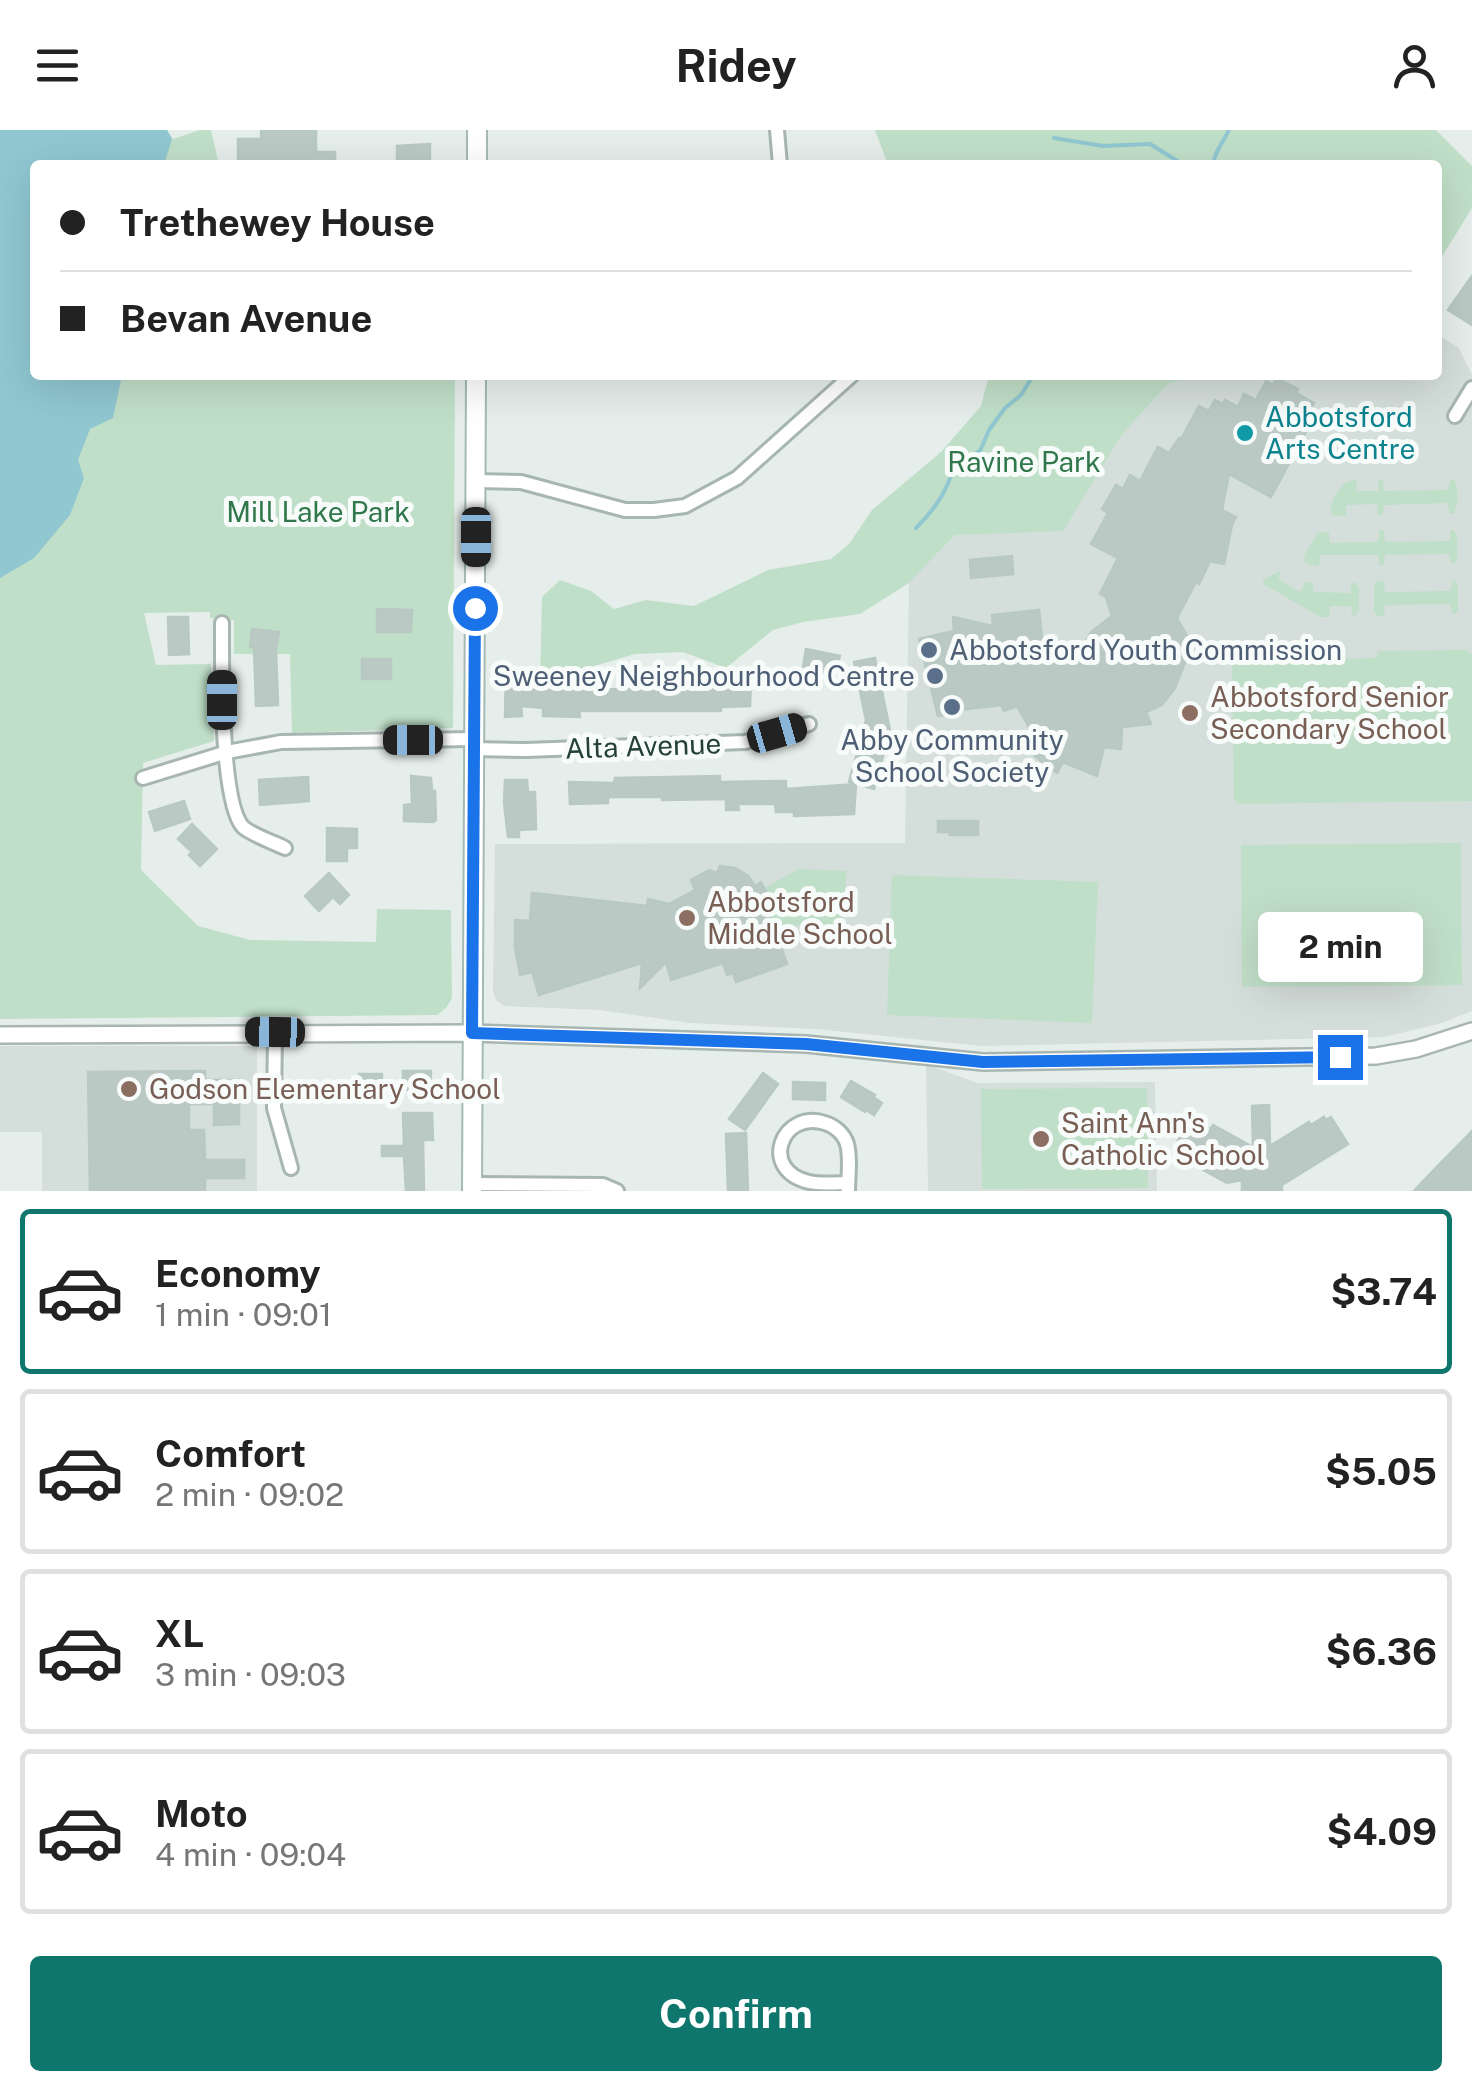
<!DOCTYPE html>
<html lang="en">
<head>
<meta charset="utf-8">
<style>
	:root { --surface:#fff; --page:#f6f6f6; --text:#222; --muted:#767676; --line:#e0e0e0; --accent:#0f766e }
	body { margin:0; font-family:"Public Sans",sans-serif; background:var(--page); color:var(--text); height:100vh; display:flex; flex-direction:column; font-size:38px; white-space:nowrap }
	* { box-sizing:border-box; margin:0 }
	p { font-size:32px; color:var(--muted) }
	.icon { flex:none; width:55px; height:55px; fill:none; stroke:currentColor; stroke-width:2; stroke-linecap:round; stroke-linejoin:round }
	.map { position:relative; height:1061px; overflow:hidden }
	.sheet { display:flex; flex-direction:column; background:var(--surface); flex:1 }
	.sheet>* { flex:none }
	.guide { position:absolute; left:30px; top:30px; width:1412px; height:220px; border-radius:10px; box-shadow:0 10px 40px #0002; display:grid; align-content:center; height:220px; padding:0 30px; background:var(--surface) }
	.end { position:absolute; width:45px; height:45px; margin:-22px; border:12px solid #1a73e8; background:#fff; box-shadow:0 0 0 5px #fff }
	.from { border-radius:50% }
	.bubble { position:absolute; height:70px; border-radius:10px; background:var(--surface); box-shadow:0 10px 40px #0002; font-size:32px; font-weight:700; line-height:70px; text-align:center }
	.car { position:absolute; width:30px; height:60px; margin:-30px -15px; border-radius:12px; box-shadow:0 0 8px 2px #0007; background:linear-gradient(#222 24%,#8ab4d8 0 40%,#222 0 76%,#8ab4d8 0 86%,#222 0) }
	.guide b { display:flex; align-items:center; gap:35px; height:95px; font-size:38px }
	.guide b+b { border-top:2px solid var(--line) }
	.guide i { width:25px; height:25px; background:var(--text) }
	ul { padding:18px 0 0; list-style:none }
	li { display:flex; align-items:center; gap:30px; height:165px; margin:0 20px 15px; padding:0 10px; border:5px solid var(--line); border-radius:10px }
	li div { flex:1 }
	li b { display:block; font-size:38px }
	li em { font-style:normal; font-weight:700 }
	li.selected { border-color:var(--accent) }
	li>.icon { width:90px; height:90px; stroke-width:1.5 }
	.action { display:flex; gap:20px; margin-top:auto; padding:20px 30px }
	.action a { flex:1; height:115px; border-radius:10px; background:var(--accent); color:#fff; font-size:40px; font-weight:700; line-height:115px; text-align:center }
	header { display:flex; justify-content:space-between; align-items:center; height:130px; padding:0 30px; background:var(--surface); font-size:45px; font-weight:700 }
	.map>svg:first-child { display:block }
	.built { fill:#d4deda }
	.green { fill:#c0dfc8 }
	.water { fill:#90c7d1 }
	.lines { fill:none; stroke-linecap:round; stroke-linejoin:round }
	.stream { stroke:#90c7d1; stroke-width:4 }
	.building { fill:#bbc9c4; stroke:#b8c8c2; stroke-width:2.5 }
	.minor-casing { stroke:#a8b6b2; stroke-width:18 }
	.tertiary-casing { stroke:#a8b6b2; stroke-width:20 }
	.secondary-casing { stroke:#a4bab2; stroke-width:22 }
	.minor { stroke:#fff; stroke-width:12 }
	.tertiary { stroke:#fff; stroke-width:15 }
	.secondary { stroke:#fff; stroke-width:18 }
	.route { stroke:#1a73e8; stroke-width:12 }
	.culture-dot { fill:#0f9aa8; stroke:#f7fbf9; stroke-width:4 }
	.service-dot { fill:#5c6f8a; stroke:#f7fbf9; stroke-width:4 }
	.education-dot { fill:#8d6e63; stroke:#f7fbf9; stroke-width:4 }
	.labels { text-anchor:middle; stroke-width:10; stroke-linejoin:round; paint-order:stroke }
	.culture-label { font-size:28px; fill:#0d838f; stroke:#f7fbf9; text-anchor:start }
	.park-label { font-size:28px; fill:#30774b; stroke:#f7fbf9 }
	.service-label { font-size:28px; fill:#4e5e75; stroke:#f7fbf9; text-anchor:start }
	.education-label { font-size:28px; fill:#785e54; stroke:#f7fbf9; text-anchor:start }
	.street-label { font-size:28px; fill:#254039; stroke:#f7fbf9 }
</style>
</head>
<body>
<header><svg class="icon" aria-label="menu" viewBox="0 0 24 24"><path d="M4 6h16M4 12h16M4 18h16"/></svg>Ridey<svg class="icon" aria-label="person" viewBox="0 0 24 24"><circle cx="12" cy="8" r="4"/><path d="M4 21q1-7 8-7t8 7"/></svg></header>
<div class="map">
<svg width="1472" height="1061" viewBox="0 0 1472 1061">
	<rect width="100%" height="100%" fill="#e6eeeb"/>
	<!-- built -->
	<g class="built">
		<path d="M1438 205 1459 218 1472 245V881L1442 893 1385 907 982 916 816 899 690 893 600 880 504 876 496 870 493 862 495 714 905 713 909 453 955 405 1063 400 1121 306 1168 254 1200 245H1438Z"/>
		<path d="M0 916H257V1061H42V1002H0Z"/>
		<path d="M926 934 977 953 1155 952 1157 1061H928Z"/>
	</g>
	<!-- green -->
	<g class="green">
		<path d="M0 0H167L173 9 200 0H211L219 35H35V245H455L453 598 292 603 290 524H234V490L210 488V482L144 483 156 535 211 534 214 611 143 633 141 740 198 796 250 810 376 812 377 779 451 780 452 868 446 878 437 885 0 889Z"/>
		<path d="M875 0H1436L1472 36V78L1438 133V35H888Z"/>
		<path d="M989 245H1200L1168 254 1121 306 1063 401 955 405 909 453 860 484 803 492 773 500 726 538 683 522 635 524 540 552 542 467 560 450 591 461 614 479 646 470 694 476 768 440 831 429 849 414 872 380 941 322 981 276Z"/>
		<path d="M1453 349C1459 356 1459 377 1453 384L1449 383 1448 373 1384 375 1383 385H1378L1377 374 1346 375V386H1334L1330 382C1333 367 1340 351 1356 350L1357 361H1378V350H1383L1384 361 1449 360 1450 350Z"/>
		<path d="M1379 400H1384L1385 412 1450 411V401L1453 400 1457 404V432L1451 434 1449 424 1385 425 1384 435H1379L1378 425H1320L1319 436 1309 435 1304 430 1305 424 1318 403 1329 402 1330 413 1378 412Z"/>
		<path d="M1277 442H1281L1278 449 1300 462 1306 452H1313V462L1351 463V454L1355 452 1359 458V481L1354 486 1352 485 1351 476H1330L1329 487H1321L1263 454V450Z"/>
		<path d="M1453 450 1458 456V481L1455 484 1452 483 1450 474 1385 475 1384 486 1380 487 1374 482V456L1378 451H1384L1385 462 1450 461Z"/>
		<path d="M1467 520 1472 525V671L1238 674 1234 669 1232 534 1241 523 1331 522 1332 529 1377 528 1378 521Z"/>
		<path d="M1461 713 1462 855 1242 857 1241 715Z"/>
		<path d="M799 739 846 741 844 795 841 797 798 795 777 804 761 760Z"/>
		<path d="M892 745 1098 752 1092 893 887 885Z"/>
		<path d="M1147 958 1148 1058 982 1059 981 959Z"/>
	</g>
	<!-- water -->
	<path class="water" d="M0 0H167L172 9 165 31 167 35H35V245H122L113 288 90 299 78 330 84 348 70 385 34 428 0 448Z"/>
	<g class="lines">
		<!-- stream -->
		<g class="stream">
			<path d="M1054 8 1103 16 1150 14 1184 35"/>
			<path d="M1213 35C1215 20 1223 13 1229 0"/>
			<path d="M916 398C936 378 948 360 955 333L980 321 989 300 1005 278 1021 265 1031 249 1037 245"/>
		</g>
	</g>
	<!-- building -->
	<g class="building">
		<path d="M261 0H316V22H335V35H238V9H261Z"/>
		<path d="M430 14V35H397V16Z"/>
		<path d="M1472 146V195L1448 180Z"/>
		<path d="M1276 248 1298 259 1296 263 1314 273 1303 295 1308 298 1271 367 1229 344 1222 380 1236 387 1232 395 1224 434 1210 431 1199 454 1196 452 1177 488 1190 511 1182 513 1186 530 1175 558 1162 575 1146 582 1151 594 1122 597 1121 619 1104 617 1097 646 1063 632 1057 643 1043 633 1024 616 1034 606 1017 576 1004 581 1001 575 959 580 960 583 938 586 919 509 954 501 953 487 993 496 992 485 1039 480 1042 508 1083 517 1091 502 1112 486 1106 467 1100 464 1118 428 1091 414 1108 383 1102 379 1116 355 1123 359 1130 345 1140 351 1158 317 1169 323 1179 308 1181 309 1199 276 1209 281 1215 270 1223 274 1225 270 1238 277 1244 264 1256 270 1266 251 1273 255Z"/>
		<path d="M1012 426 1013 444 971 448 970 430Z"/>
		<path d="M377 479 412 480 411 502H377Z"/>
		<path d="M168 487H188L189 524 169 525Z"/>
		<path d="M252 499 279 502 276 519 278 575 256 576 254 517H250Z"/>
		<path d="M806 519 840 526 834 545 803 537Z"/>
		<path d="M875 528 890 600 874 659 849 652 866 590 854 532Z"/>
		<rect x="362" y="529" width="29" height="20"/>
		<path d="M733 538H766V552L751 551 750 576 721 577V581H579L580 587 543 586V578L521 576 522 586 505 587 506 539H522L523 548H535V555L576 556V560L730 557Z"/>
		<path d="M411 646 431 648 432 661H435L436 690 433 692 404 691V675L412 674Z"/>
		<path d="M720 646V652L786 651V659L856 654 854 684 794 686V682H776L775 674H738L739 680H726V669L662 670V667H608V673L570 674 569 652 614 653 615 648Z"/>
		<path d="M308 647 309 671 260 675 259 650Z"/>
		<path d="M505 650H527L528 662H535L536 699 519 700V707H508L504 673Z"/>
		<path d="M184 671 190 689 155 701 149 682Z"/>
		<path d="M938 691H978V705H950V702H938Z"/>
		<path d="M192 694 217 719 200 736 189 725 192 722 178 709Z"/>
		<path d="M327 698 357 699V718H347V731H327Z"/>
		<path d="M720 736 735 738 748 746 755 756 761 752 773 775 767 777 787 834 736 852 733 843 727 845 723 833 671 850 666 832 640 858 642 833 539 865 532 842 520 845 515 817V790L530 791 532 763 647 776 648 769 669 774 695 760 691 750 709 740 717 743Z"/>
		<path d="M329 743 349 765 340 774 333 767 319 781 305 766Z"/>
		<path d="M205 941V950H239V994L214 995V974H189V1000H204L205 1030H244V1048H205V1061H90L88 942Z"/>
		<path d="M403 941H431L430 959 403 960Z"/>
		<path d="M763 943 778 954 745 1000 729 989Z"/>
		<path d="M359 944H382V971L350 969V954H359Z"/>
		<path d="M851 951 875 965 873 967 882 973 874 985 866 980 865 982 841 967Z"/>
		<path d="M793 952 825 953V970L793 969Z"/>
		<path d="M1269 975 1270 1016 1309 992 1311 995 1324 987 1325 990 1331 987 1348 1014 1282 1055V1061H1242V1050L1227 1053 1194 1035 1193 1029 1174 1018 1190 988 1211 999 1213 995 1253 1017 1252 976Z"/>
		<path d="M403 983H432L433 1010H423L424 1061H406L404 1026H382V1016H404Z"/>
		<path d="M1472 1001V1061H1414L1423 1051Z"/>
		<path d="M746 1003 748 1061H728L726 1004Z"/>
	</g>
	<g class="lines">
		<defs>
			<g id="minor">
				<path d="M777 0 780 35"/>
				<path d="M1455 286 1472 258"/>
				<path d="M476 351 521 352 625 380H654L685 376 737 348 852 245"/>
				<path d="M222 493C222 531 220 672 243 697 250 704 275 713 285 718"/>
				<path d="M474 619 526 620 745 612 809 594"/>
				<path d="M143 648 227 622 281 612 474 609"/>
				<path d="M275 902 274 978 291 1038"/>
				<path d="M848 1053C836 1053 822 1055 809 1052 758 1040 782 979 825 993 835 996 844 1004 847 1014 851 1028 848 1046 848 1061"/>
				<path d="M472 1054 603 1055 617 1061"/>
			</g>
			<path id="tertiary" d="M0 905 472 903 806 914 983 932 1376 926 1416 919 1472 901"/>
			<g id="secondary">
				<path d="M477 35V0"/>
				<path d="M472 1061 476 245"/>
			</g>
		</defs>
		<!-- minor casing -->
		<use href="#minor" class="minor-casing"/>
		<!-- tertiary casing -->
		<use href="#tertiary" class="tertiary-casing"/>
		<!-- secondary casing -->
		<use href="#secondary" class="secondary-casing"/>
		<!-- minor -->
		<use href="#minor" class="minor"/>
		<!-- tertiary -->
		<use href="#tertiary" class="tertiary"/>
		<!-- secondary -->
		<use href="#secondary" class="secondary"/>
	</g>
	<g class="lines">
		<!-- route -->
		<path class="route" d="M475 478 472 903 806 914 983 932 1340 927"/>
	</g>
	<!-- markers -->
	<circle class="culture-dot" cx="1245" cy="303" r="10"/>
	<g class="service-dot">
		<circle cx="929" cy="520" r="10"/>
		<circle cx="935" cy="546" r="10"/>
		<circle cx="952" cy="577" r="10"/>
	</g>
	<g class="education-dot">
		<circle cx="1190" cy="583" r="10"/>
		<circle cx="687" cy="788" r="10"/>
		<circle cx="129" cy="959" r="10"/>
		<circle cx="1041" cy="1009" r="10"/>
	</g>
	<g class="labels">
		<!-- culture labels -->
		<g class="culture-label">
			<text x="1265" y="297">Abbotsford<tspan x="1265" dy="32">Arts Centre</tspan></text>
		</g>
		<!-- park labels -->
		<g class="park-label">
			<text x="1024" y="342">Ravine Park</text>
			<text x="318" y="392">Mill Lake Park</text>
		</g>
		<!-- service labels -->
		<g class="service-label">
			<text x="949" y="530">Abbotsford Youth Commission</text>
			<text x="915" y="556" text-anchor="end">Sweeney Neighbourhood Centre</text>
			<text x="952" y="620" text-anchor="middle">Abby Community<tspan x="952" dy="32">School Society</tspan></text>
		</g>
		<!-- education labels -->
		<g class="education-label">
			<text x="1210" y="577">Abbotsford Senior<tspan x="1210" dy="32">Secondary School</tspan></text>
			<text x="707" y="782">Abbotsford<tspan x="707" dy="32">Middle School</tspan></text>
			<text x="149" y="969">Godson Elementary School</text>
			<text x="1061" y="1003">Saint Ann's<tspan x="1061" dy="32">Catholic School</tspan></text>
		</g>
		<!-- street labels -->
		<g class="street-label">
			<text transform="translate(643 616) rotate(-2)" y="10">Alta Avenue</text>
		</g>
	</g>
</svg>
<i class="end from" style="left:475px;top:478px"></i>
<i class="end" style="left:1340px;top:927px"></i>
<div class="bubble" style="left:1258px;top:782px;width:165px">2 min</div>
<i class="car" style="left:476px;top:407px;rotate:180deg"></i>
<i class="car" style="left:222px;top:570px;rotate:0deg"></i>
<i class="car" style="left:777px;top:603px;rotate:74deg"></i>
<i class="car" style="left:413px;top:610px;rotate:270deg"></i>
<i class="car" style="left:275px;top:902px;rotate:271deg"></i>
<div class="guide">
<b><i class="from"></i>Trethewey House</b>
<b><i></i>Bevan Avenue</b>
</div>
</div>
<section class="sheet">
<ul>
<li class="selected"><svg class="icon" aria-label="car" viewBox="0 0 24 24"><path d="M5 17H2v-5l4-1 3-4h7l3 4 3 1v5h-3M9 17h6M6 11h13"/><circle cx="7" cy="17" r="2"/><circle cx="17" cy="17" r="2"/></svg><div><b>Economy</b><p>1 min · 09:01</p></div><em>$3.74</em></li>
<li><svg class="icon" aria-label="car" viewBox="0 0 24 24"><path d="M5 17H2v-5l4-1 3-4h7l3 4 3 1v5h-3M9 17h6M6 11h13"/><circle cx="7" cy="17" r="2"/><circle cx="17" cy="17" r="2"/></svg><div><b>Comfort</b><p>2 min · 09:02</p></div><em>$5.05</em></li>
<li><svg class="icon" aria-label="car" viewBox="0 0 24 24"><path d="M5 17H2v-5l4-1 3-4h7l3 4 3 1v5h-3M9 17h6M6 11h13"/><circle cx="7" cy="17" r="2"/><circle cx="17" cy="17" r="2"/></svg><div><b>XL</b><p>3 min · 09:03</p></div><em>$6.36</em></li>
<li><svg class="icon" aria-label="car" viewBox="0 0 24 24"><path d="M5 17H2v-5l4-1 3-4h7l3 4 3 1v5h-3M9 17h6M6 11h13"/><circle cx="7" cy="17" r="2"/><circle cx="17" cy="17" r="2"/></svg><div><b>Moto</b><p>4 min · 09:04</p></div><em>$4.09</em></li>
</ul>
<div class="action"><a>Confirm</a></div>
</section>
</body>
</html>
